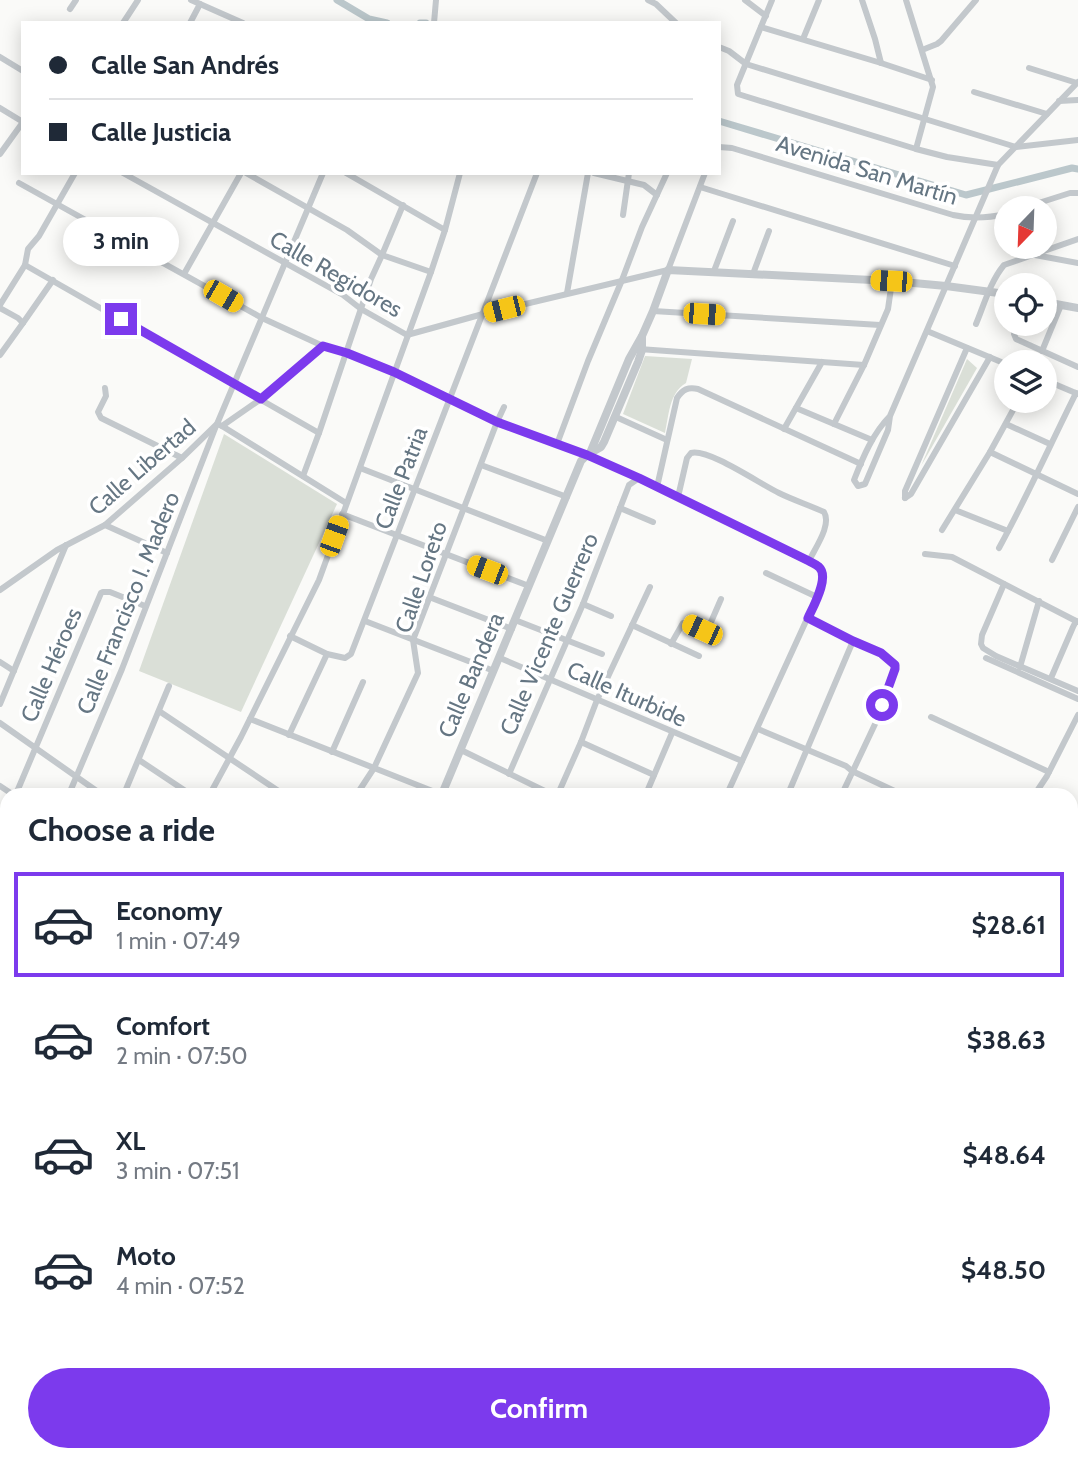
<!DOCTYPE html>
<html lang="en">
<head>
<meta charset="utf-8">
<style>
	:root { --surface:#fff; --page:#f6f6f7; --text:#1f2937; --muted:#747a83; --line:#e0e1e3; --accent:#7c3aed }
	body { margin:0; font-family:Cabin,sans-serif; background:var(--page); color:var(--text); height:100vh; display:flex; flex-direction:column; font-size:26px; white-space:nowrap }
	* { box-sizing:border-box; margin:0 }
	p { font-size:23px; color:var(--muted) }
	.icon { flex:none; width:38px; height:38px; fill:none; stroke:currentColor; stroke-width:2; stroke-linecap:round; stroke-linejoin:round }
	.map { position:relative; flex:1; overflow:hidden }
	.details { position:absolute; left:0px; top:788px; width:1078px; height:674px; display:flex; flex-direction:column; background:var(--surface); border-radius:21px 21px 0 0; box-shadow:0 4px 18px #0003 }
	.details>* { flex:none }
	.banner { position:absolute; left:21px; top:21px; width:700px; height:154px; border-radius:0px; box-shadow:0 4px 18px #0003; display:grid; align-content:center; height:154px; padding:0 28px; background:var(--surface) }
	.needle { width:46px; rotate:203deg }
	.buttons { position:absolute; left:994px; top:196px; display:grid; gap:14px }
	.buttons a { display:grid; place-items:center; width:63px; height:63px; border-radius:50%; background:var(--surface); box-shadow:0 4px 18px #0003; font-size:35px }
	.end { position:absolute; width:32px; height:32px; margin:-16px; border:9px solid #7c3aed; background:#fff; box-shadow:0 0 0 4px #fff }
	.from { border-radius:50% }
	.bubble { position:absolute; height:49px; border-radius:24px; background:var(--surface); box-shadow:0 4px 18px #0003; font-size:23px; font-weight:700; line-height:49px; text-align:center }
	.car { position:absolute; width:21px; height:42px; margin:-21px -10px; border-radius:9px; box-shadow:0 0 5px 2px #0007; background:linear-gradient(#f5c518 24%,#345 0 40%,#f5c518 0 76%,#345 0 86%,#f5c518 0) }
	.banner b { display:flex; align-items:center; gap:24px; height:66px; font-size:26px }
	.banner b+b { border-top:2px solid var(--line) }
	.banner i { width:18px; height:18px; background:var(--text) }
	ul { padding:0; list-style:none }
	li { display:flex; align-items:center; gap:21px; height:105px; margin:0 14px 10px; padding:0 14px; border:4px solid transparent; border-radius:0px }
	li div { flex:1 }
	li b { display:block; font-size:26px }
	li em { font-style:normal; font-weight:700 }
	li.active { border-color:var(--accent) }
	li>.icon { width:63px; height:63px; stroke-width:1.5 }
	h2 { padding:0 28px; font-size:32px; line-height:84px }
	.action { display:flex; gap:14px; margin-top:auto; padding:14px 28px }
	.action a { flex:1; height:80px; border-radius:42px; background:var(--accent); color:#fff; font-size:28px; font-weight:700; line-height:80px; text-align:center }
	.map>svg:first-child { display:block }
	.green { fill:#dadfd7 }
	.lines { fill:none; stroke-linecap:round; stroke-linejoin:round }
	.canal { stroke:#bbc7cb; stroke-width:7 }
	.minor { stroke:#c3c8cc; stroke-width:6 }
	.tertiary { stroke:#c3c8cc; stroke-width:8 }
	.primary { stroke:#d6dbdf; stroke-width:10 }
	.route { stroke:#7c3aed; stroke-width:9 }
	.labels { text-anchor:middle; stroke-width:7; stroke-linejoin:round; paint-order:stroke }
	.street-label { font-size:23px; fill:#657683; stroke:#fff }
</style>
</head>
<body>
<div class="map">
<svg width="1078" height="1461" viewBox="0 0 1078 1461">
	<rect width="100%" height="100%" fill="#fafaf8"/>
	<!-- green -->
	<g class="green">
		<path d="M645 356 692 359 686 383C669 393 669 415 665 433L623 414Z"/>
		<path d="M967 359 977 368 921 466Z"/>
		<path d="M224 434 337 504 241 712 139 671Z"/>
	</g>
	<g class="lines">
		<!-- canal -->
		<g class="canal">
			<path d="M337 0 369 19 387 23"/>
			<path d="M420 23H426"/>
			<path d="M719 121 966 195 1072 168 1078 169"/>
		</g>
		<!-- minor -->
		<g class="minor">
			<path d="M191 0 243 23"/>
			<path d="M648 0 656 4 676 23"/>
			<path d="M745 0 766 16"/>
			<path d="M772 0 737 85 738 94 916 149 947 157 998 165"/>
			<path d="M862 0 875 39 881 63"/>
			<path d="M906 0 933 87 916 149"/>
			<path d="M70 9 76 0"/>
			<path d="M123 23 138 0"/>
			<path d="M190 23 200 4"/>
			<path d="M434 23 436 0"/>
			<path d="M761 27 881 63 932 80"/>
			<path d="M803 39 819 0"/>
			<path d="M719 47 729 51 746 64 1016 147 1078 140"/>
			<path d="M922 50 937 44 941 41 976 0"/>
			<path d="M0 57 23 71"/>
			<path d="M1029 68 1077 83"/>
			<path d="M974 92 1047 114"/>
			<path d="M1059 101 1078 100"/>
			<path d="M0 108 23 122"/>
			<path d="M719 147 732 148 953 215C971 219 988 218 1006 214"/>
			<path d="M0 154 23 122"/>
			<path d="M123 173 343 295 361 309 407 335 483 314 668 270 705 173"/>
			<path d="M246 173 347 230 382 255 371 279 319 433 303 476"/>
			<path d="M346 173 445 230"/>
			<path d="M594 173 644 185 657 195"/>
			<path d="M19 183 262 318 323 346 347 353 394 372 497 422 587 455 639 478 819 567C825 577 821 587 817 597L727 794"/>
			<path d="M700 187 955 266"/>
			<path d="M403 205 382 255 431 272"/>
			<path d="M1023 208 1070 193H1078"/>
			<path d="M623 215 629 173"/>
			<path d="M1035 255 1078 263"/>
			<path d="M25 265 319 433"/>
			<path d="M714 271 733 221"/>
			<path d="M184 274 241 173"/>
			<path d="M753 274 769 231"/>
			<path d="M567 293 588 173"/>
			<path d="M0 305 25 265 28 249 39 236 75 173"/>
			<path d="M0 308 18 318 23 323 0 355"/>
			<path d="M653 311 880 325"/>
			<path d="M23 323 53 280"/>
			<path d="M976 324C984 305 990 282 1004 265L1078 239"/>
			<path d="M1018 324 1014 334 1016 339 1078 367"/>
			<path d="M927 331 1006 364"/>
			<path d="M639 349 864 365"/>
			<path d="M1042 351 1061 305"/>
			<path d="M1045 380 1078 394"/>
			<path d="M105 388 106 396 98 412 101 418 182 458"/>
			<path d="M796 408 872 440"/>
			<path d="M890 416C873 433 863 457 854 480L858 486 865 484 888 430 890 416 998 165 1078 82"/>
			<path d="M616 417 667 440"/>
			<path d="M217 424 222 426 346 503"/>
			<path d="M834 424 864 365 888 309 892 281"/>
			<path d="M1006 424 1050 444"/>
			<path d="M222 426 261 399 323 346"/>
			<path d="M784 429 822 362"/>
			<path d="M557 444 588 361 622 280 642 227 667 173"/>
			<path d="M990 452 1078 494"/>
			<path d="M481 465 567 497"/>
			<path d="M360 468 548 541"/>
			<path d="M657 487 677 398C683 389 688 387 698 389L861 464"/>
			<path d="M678 497 687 458 691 453C708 448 760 484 779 493 793 500 809 505 824 512 832 525 815 548 809 561"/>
			<path d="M905 498 911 494 990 357"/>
			<path d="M905 498V491L967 348"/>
			<path d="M620 508 653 522"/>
			<path d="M955 510 1008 531"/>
			<path d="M342 514 529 586"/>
			<path d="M105 525 167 553"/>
			<path d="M942 530 990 452 1018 401"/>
			<path d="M999 548C1027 497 1050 445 1076 393"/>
			<path d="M925 554 952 557 1076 621"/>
			<path d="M1052 560 1078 507"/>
			<path d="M766 573 817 597"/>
			<path d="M1004 584 982 635 981 644 983 648 996 656 1078 691"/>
			<path d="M0 590 57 550 105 525 182 458 217 424 323 173"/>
			<path d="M429 597 512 629"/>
			<path d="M583 604 611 616"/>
			<path d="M808 618 853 641 881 653 895 665 889 688 876 722 842 794"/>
			<path d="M515 620 602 654"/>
			<path d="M365 621 494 671"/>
			<path d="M632 625 699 656"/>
			<path d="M290 636 327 654 345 658 351 654 537 173"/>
			<path d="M671 644 683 623H688L704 630 708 629 721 599"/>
			<path d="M500 658 742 761"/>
			<path d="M986 658 1078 699"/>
			<path d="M0 662 14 671"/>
			<path d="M1020 667 1039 601"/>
			<path d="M1051 678 1073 627 1076 621 1078 622"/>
			<path d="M0 704 66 545"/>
			<path d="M159 711 283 794"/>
			<path d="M931 717 1049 772"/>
			<path d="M250 719 440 794"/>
			<path d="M0 723 101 794"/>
			<path d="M758 729 846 766 852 771 901 794"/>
			<path d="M289 735 327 654"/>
			<path d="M581 742 654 775"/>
			<path d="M461 750 551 794"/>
			<path d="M332 752 363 682"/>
			<path d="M139 760 190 794"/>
			<path d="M509 774 583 604 629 485 639 478"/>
			<path d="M0 786 12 794"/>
			<path d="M16 794 101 593 103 592H110L145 606"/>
			<path d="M69 794 122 669 216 426"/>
			<path d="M124 794 169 686"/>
			<path d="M210 794 241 737 319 580 431 272 445 230 460 173"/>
			<path d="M357 794 374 768 418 673 413 640 497 422 504 407"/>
			<path d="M558 794 581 742 597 700 650 587"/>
			<path d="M646 794 672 733"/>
			<path d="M788 794 853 641"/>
			<path d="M1035 794 1047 776 1078 715"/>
			<path d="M3 827 7 817"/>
			<path d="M0 941 7 928"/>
			<path d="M1071 1010 1078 1011"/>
			<path d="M1071 1050 1078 1052"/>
			<path d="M0 1075 7 1080"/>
			<path d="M1071 1091 1078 1092"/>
			<path d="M0 1126 7 1112"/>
			<path d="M1071 1145 1078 1129"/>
			<path d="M0 1183 7 1187"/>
			<path d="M1071 1198 1078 1199"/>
			<path d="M503 1454 507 1461"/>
			<path d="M601 1454 609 1461"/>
			<path d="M768 1454 778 1461"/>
			<path d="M845 1454 854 1461"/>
			<path d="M1067 1454V1461"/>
			<path d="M0 1458 5 1445"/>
			<path d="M542 1461 549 1454"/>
			<path d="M639 1461 643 1454"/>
		</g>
		<!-- tertiary -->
		<g class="tertiary">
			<path d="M1045 302 1078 308"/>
			<path d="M590 453 629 359 642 336 653 311 668 270 892 281 946 286 1006 294"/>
			<path d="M442 794 581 461 587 455 601 447 604 442 638 362 642 350V337"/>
			<path d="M0 944 7 953"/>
			<path d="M2 1428C6 1422 6 1418 3 1412"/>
			<path d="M0 1441 7 1446"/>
			<path d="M19 1454 29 1461"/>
			<path d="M64 1454 73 1461"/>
			<path d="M406 1454 411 1461"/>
		</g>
		<!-- primary -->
		<g class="primary">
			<path d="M0 1421 7 1426"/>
			<path d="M0 1431 7 1436"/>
			<path d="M33 1454 42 1461"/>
			<path d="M47 1454 56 1461"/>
		</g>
	</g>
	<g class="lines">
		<!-- route -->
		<path class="route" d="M121 319 261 399 323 346 347 353 394 372 497 422 587 455 639 478 809 561C812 563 816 564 819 567 830 577 813 607 808 618L853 641 881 653 895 665V669L882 705"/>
	</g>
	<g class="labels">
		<!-- street labels -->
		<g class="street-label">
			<text transform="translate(867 170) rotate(17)" y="8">Avenida San Martín</text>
			<text transform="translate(336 274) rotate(30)" y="8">Calle Regidores</text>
			<text transform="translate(142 467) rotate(-41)" y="8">Calle Libertad</text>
			<text transform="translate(401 478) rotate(-69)" y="8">Calle Patria</text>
			<text transform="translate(421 577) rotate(-71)" y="8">Calle Loreto</text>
			<text transform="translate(128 603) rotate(-68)" y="8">Calle Francisco I. Madero</text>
			<text transform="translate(549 634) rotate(-67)" y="8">Calle Vicente Guerrero</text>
			<text transform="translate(51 665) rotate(-67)" y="8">Calle Héroes</text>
			<text transform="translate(471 675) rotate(-67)" y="8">Calle Bandera</text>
			<text transform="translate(627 694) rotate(24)" y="8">Calle Iturbide</text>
		</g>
	</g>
</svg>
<div class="buttons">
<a><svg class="needle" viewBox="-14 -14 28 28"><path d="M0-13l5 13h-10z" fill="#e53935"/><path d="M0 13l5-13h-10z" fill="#747a83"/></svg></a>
<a><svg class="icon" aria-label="locate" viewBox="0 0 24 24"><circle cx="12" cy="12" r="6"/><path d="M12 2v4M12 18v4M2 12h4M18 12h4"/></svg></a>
<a><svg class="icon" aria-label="layers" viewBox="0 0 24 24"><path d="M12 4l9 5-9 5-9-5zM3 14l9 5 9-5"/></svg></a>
</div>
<i class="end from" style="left:882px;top:705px"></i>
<i class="end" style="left:121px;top:319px"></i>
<div class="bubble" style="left:63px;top:217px;width:116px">3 min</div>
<i class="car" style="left:891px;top:281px;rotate:273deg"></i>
<i class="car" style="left:223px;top:296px;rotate:120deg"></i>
<i class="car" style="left:504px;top:309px;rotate:256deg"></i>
<i class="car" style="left:704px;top:314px;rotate:94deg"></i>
<i class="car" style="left:334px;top:536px;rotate:20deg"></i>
<i class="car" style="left:487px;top:570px;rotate:291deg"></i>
<i class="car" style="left:702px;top:630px;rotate:295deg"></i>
<div class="banner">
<b><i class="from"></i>Calle San Andrés</b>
<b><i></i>Calle Justicia</b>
</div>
<section class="details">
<h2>Choose a ride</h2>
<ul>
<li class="active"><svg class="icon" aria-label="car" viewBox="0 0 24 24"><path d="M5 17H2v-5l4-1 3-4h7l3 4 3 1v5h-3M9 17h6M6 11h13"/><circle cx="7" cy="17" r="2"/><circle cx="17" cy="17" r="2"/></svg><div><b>Economy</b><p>1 min · 07:49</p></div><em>$28.61</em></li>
<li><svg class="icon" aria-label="car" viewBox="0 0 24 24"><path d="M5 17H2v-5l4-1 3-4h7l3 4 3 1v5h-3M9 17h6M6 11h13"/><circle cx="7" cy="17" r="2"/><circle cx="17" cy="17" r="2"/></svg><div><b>Comfort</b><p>2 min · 07:50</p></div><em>$38.63</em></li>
<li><svg class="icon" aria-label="car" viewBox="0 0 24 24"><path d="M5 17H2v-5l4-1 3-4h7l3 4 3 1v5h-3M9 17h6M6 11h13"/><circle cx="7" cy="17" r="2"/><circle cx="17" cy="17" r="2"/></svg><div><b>XL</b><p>3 min · 07:51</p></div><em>$48.64</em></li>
<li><svg class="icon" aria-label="car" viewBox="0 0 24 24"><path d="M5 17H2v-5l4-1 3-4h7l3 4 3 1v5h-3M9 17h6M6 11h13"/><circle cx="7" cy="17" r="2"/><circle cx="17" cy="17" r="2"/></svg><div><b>Moto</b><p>4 min · 07:52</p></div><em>$48.50</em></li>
</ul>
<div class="action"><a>Confirm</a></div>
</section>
</div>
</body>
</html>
